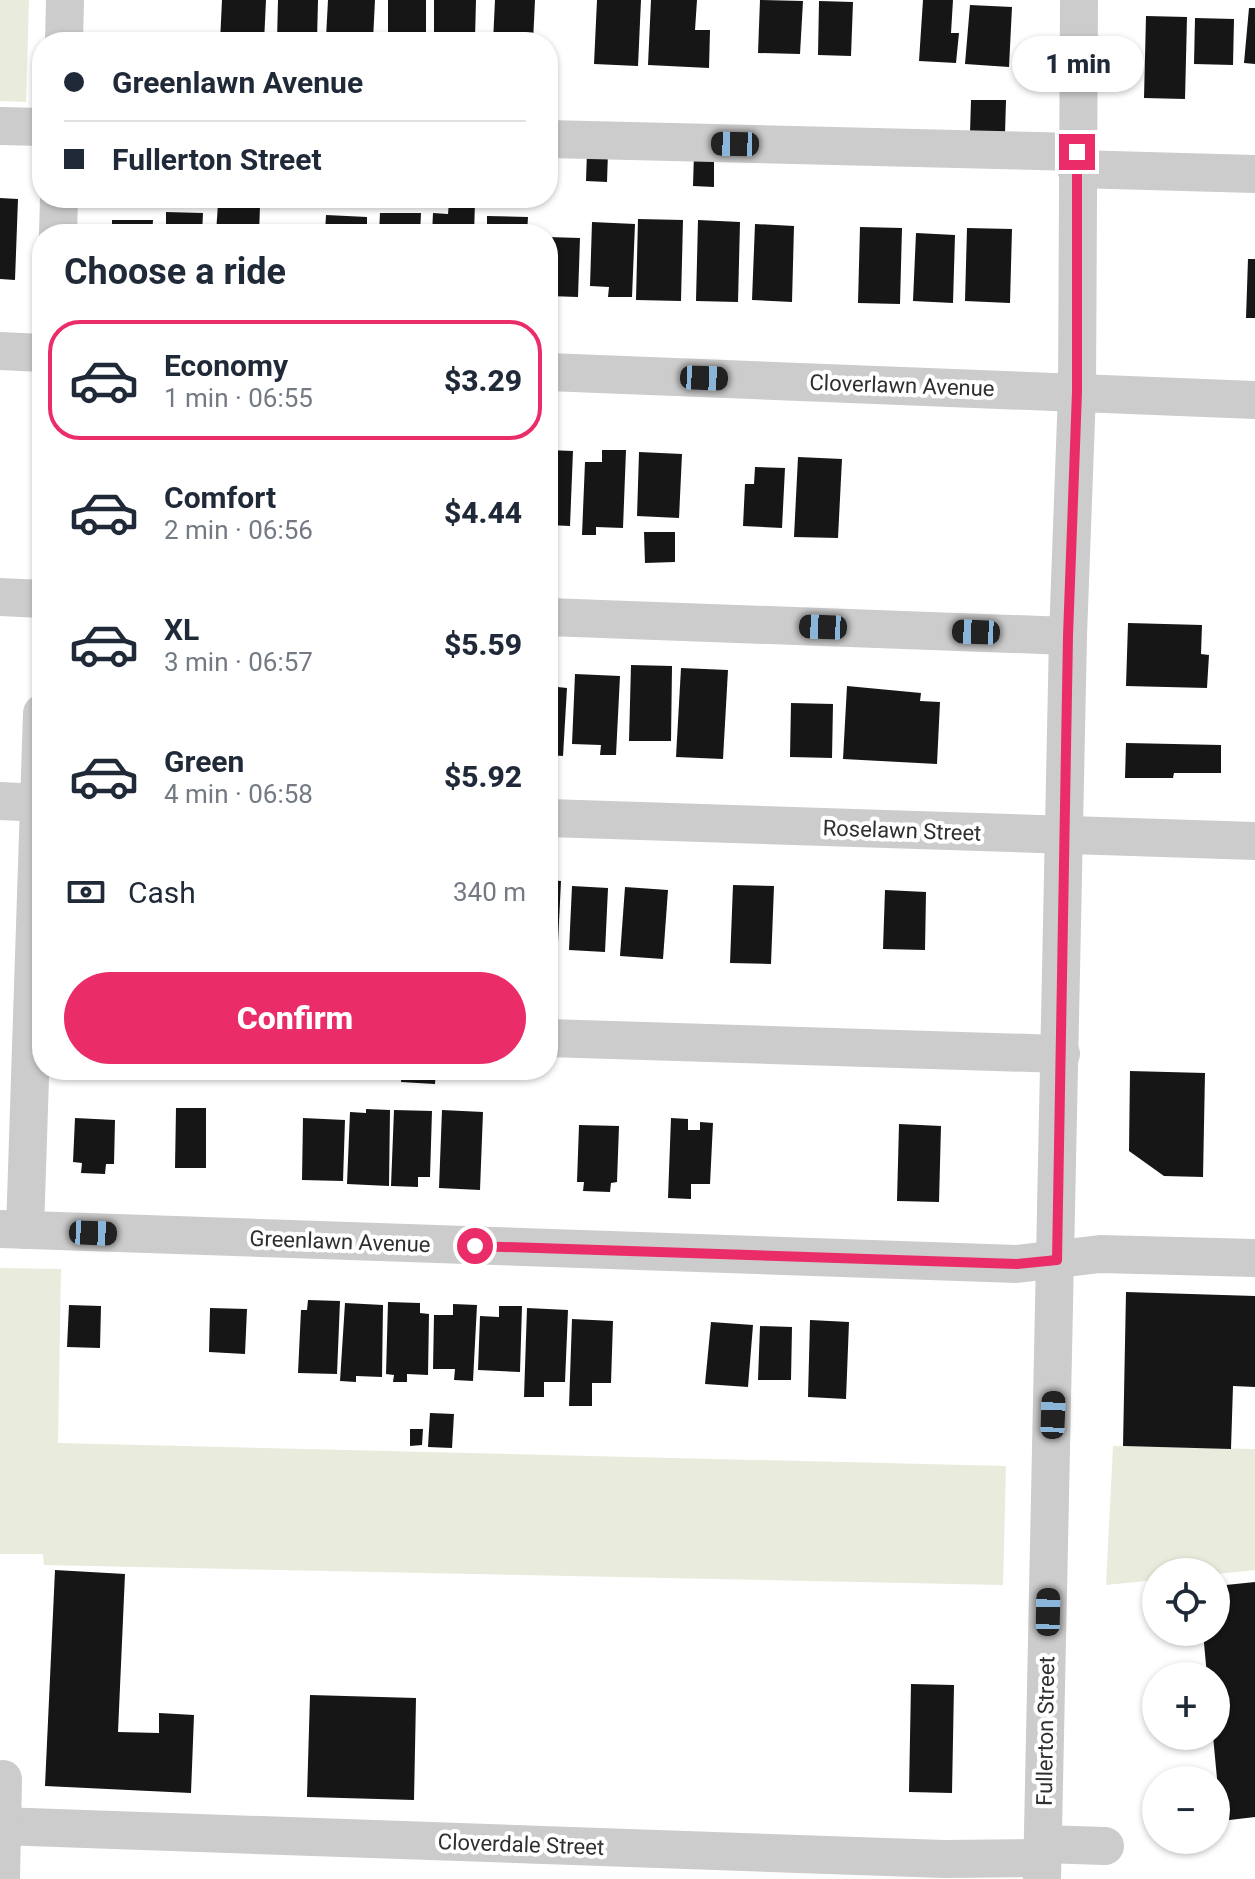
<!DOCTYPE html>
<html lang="en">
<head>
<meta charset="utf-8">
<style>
	:root { --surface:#fff; --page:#f6f6f7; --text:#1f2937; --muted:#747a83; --line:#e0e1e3; --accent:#ea2d68 }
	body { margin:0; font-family:Roboto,sans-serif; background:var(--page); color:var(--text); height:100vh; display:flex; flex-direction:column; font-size:30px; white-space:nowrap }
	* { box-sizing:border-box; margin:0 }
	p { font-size:26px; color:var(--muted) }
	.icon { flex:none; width:44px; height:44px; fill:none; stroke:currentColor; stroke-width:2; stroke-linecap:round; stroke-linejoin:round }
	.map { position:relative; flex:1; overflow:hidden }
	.details { position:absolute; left:32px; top:224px; width:526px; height:856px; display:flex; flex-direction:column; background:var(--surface); border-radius:32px; box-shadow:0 2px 6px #0004 }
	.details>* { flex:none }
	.guide { position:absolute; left:32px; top:32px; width:526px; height:176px; border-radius:32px; box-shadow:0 2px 6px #0004; display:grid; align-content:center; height:176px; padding:0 32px; background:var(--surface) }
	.controls { position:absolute; left:1142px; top:1558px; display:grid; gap:16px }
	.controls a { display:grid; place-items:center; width:88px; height:88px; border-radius:50%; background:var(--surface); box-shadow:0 2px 6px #0004; font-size:40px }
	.end { position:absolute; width:36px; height:36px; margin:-18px; border:10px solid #ea2d68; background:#fff; box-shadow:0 0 0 4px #fff }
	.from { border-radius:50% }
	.bubble { position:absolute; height:56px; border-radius:28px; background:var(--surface); box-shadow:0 2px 6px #0004; font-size:26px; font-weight:800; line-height:56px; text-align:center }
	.car { position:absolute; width:24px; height:48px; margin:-24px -12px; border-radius:10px; box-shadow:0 0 6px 2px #0007; background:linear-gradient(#222 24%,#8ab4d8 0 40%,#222 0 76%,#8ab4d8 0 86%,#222 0) }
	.guide b { display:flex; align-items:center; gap:28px; height:76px; font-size:30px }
	.guide b+b { border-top:2px solid var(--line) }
	.guide i { width:20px; height:20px; background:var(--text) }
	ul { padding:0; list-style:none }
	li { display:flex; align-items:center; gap:24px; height:120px; margin:0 16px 12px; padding:0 16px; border:4px solid transparent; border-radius:32px }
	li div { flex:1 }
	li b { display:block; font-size:30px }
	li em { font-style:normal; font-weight:800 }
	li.selected { border-color:var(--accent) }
	li>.icon { width:72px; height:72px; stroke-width:1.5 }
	h2 { padding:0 32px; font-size:36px; line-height:96px }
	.pay { display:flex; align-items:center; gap:20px; height:88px; padding:0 32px; font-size:30px }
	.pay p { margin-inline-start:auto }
	.button { display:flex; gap:16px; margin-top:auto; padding:16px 32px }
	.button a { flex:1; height:92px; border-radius:48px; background:var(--accent); color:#fff; font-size:32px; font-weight:800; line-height:92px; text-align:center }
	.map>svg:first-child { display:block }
	.green { fill:#e9ecdc }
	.building { fill:#161616 }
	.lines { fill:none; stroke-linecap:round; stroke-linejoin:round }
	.minor { stroke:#ccc; stroke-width:38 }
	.route { stroke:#ea2d68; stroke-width:10 }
	.labels { text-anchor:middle; stroke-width:8; stroke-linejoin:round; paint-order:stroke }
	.street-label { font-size:22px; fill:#2f2f2f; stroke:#fff }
</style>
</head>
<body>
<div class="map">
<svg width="1255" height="1879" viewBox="0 0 1255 1879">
	<rect width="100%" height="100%" fill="#fff"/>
	<!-- green -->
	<g class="green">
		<path d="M0 0H29L26 102 0 101Z"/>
		<path d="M0 1268 61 1269 58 1443 1006 1466 1003 1585 44 1565 43 1554H0Z"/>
		<path d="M1113 1446 1255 1449V1570L1216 1574 1156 1572V1580L1106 1585Z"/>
	</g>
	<!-- building -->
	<g class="building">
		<path d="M222 0H266L264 42H220Z"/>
		<path d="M278 0H318L317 42 277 41Z"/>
		<path d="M328 0H375L373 40 326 38Z"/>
		<path d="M388 0H426V40L388 39Z"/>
		<path d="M434 0H476L475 39H434Z"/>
		<path d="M495 0H535L533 42H493Z"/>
		<path d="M597 0H641L638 66 594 64Z"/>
		<path d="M651 0H697L695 30H710L709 68 648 65Z"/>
		<path d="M760 0 803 1 800 54 758 53Z"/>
		<path d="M923 0H953L951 33H959L956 63 919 61Z"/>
		<path d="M819 1 853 2 851 56 818 55Z"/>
		<path d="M970 5 1012 7 1009 67 965 64Z"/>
		<path d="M1249 8H1255V64L1244 63Z"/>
		<path d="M1146 16 1187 17 1185 99 1144 98Z"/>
		<path d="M1195 18 1234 19 1233 65 1194 64Z"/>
		<path d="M971 100H1006L1005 134 970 133Z"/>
		<path d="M587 151 608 152 607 182 586 181Z"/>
		<path d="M694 153H714V187L693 186Z"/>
		<path d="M0 198 18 199 15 280 0 279Z"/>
		<path d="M449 202H475L474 234H432L433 213 448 214Z"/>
		<path d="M218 203 260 206 259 234H216Z"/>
		<path d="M166 212 203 213 202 234H166Z"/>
		<path d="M380 213H421L420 234H379Z"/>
		<path d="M326 215 367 217V234H325Z"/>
		<path d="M487 216 528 217 527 234H487Z"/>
		<path d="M638 219 683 220 681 301 636 300Z"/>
		<path d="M112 220H153L152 234H112Z"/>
		<path d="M698 220 740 222 738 302 696 301Z"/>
		<path d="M592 222 635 224 632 297H608L609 287 590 286Z"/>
		<path d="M755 224 794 226 792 302 752 300Z"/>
		<path d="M860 227 902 228 900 304 858 303Z"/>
		<path d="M967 228 1012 229 1010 303 965 301Z"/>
		<path d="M916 233 955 235 953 303 913 301Z"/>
		<path d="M548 237 580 238 578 297 548 296Z"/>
		<path d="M1248 259H1255V318H1246Z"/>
		<path d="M548 450 573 451 570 526 548 525Z"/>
		<path d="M602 450H626L623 528 596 527V535H582L585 462H602Z"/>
		<path d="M639 452 682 454 679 518 637 516Z"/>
		<path d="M798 457 842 459 838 538 794 537Z"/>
		<path d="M755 467 785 468 782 528 743 526 745 484H754Z"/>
		<path d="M644 532H675V562L645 563Z"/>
		<path d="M1128 623 1202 625 1201 654 1209 655 1207 688 1126 686Z"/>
		<path d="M631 665 672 666 671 741H629Z"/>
		<path d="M681 668 728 670 723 759 676 757Z"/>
		<path d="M575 674 620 676 616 755H600L601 745 572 744Z"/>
		<path d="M548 686 567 688 563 756 548 755Z"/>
		<path d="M847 686 921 693 920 701 940 702 937 764 843 759Z"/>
		<path d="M791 703 833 704 832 758 790 757Z"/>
		<path d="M1126 743 1221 745V773H1174L1173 778H1125Z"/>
		<path d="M548 880 561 881 558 942 548 941Z"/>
		<path d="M733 885 774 886 771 964 730 963Z"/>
		<path d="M572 886 608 888 605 952 569 950Z"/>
		<path d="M625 887 668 890 663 959 620 956Z"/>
		<path d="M885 890 926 892 925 950 883 949Z"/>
		<path d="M402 1070H436L435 1084 401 1082Z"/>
		<path d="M1130 1071 1205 1073 1203 1177 1164 1176 1129 1151Z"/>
		<path d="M176 1108H206V1168H175Z"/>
		<path d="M366 1109 390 1110 389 1186 347 1184 350 1112 366 1113Z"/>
		<path d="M394 1110 432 1111 430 1177H418V1187L391 1186Z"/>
		<path d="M442 1110 483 1112 480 1190 439 1188Z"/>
		<path d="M75 1118 115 1120 114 1164H106L105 1174 81 1173 82 1163 73 1162Z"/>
		<path d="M303 1118 345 1120 343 1181 302 1180Z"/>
		<path d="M671 1118 688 1119V1130H700V1122L713 1123 710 1184H691V1199L668 1198Z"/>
		<path d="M899 1124 941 1126 939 1202 897 1201Z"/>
		<path d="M579 1125 619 1126 617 1182 611 1183 610 1192 583 1191 584 1182H577Z"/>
		<path d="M1126 1292 1255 1296V1387L1233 1386 1231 1449 1123 1446Z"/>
		<path d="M308 1300 340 1301 337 1374 298 1373 301 1310H307Z"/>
		<path d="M388 1302 420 1303V1313L429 1314 428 1375 407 1374V1382H393L394 1375 386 1374Z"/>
		<path d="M345 1303 383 1305 382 1377 356 1376V1382L340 1381Z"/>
		<path d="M453 1304 477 1305 473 1381 454 1380 455 1369H433L434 1315H453Z"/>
		<path d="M69 1305 101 1306 100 1348 67 1347Z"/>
		<path d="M499 1306H522L520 1372 478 1370 480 1316 499 1317Z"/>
		<path d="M210 1308 247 1309 245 1354 209 1352Z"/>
		<path d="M527 1308 568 1310 565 1382H544V1397H524Z"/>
		<path d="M572 1319 613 1321 611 1383H592V1406H569Z"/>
		<path d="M810 1320 849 1322 846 1399 808 1397Z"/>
		<path d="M711 1322 753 1325 748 1387 705 1384Z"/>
		<path d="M760 1326 792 1327 791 1380H758Z"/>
		<path d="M430 1413 454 1414 452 1448 428 1447Z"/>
		<path d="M410 1429H423L422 1445 410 1446Z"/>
		<path d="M55 1570 125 1574 118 1732 159 1733V1713L194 1715 191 1793 45 1786Z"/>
		<path d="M1255 1582V1817L1221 1821 1213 1736H1216V1676H1207L1203 1632H1216V1586Z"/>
		<path d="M911 1684 954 1685 952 1793 909 1792Z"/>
		<path d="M310 1695 416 1698 414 1800 307 1797Z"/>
	</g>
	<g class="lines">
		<!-- minor -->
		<g class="minor">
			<path d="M64 42 65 0"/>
			<path d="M0 126 42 127"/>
			<path d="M548 139 1077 152"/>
			<path d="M1076 169 1255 174"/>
			<path d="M58 234 59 198"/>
			<path d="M0 351 42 353"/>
			<path d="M548 372 1255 400"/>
			<path d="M0 597 42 599"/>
			<path d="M548 617 1068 636"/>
			<path d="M0 801 42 803"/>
			<path d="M548 818 1255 841"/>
			<path d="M548 1038 1061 1054"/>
			<path d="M0 1229 1017 1264 1100 1254 1255 1258"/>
			<path d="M25 1230 42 713"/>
			<path d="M0 1826 944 1859 1042 1858"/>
			<path d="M1043 1844 1105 1846"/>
			<path d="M1 1879 3 1779"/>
			<path d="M1042 1879 1068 636 1077 392 1079 0"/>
		</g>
	</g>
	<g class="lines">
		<!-- route -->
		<path class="route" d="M475 1246 1017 1264 1057 1260 1068 636 1077 392V152"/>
	</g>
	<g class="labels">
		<!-- street labels -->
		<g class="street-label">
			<text transform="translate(902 385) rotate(2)" y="8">Cloverlawn Avenue</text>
			<text transform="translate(902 830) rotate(2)" y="8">Roselawn Street</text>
			<text transform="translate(340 1241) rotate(2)" y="8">Greenlawn Avenue</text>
			<text transform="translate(1045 1731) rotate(-89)" y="8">Fullerton Street</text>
			<text transform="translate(521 1844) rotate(2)" y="8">Cloverdale Street</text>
		</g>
	</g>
</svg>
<div class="controls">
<a><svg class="icon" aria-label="locate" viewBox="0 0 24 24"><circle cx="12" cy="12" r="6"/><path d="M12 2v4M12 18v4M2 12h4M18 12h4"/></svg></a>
<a>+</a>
<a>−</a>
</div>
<i class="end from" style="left:475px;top:1246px"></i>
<i class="end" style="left:1077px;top:152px"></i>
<div class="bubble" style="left:1012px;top:36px;width:132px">1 min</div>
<i class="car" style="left:735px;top:144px;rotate:271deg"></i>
<i class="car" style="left:704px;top:378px;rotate:92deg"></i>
<i class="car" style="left:823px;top:627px;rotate:272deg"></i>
<i class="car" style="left:976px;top:632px;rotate:272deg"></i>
<i class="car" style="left:93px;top:1233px;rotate:92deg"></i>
<i class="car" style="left:1053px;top:1415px;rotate:2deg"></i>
<i class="car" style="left:1048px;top:1612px;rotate:1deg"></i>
<div class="guide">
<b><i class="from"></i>Greenlawn Avenue</b>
<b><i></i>Fullerton Street</b>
</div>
<section class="details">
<h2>Choose a ride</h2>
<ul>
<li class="selected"><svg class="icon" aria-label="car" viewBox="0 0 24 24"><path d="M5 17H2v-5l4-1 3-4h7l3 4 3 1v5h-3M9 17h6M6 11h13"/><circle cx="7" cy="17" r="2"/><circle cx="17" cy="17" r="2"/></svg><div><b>Economy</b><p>1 min · 06:55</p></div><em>$3.29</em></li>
<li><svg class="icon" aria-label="car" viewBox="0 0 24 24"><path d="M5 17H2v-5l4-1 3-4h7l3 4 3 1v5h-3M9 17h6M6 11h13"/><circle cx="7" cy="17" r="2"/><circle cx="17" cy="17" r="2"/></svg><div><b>Comfort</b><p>2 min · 06:56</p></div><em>$4.44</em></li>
<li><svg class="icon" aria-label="car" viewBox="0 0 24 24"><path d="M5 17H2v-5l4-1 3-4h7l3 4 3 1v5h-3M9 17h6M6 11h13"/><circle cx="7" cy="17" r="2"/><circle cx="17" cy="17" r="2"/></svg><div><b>XL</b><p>3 min · 06:57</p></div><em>$5.59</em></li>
<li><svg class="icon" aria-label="car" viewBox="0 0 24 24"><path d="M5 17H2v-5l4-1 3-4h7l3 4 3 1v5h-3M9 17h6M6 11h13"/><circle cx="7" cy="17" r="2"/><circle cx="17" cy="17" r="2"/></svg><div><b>Green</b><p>4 min · 06:58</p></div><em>$5.92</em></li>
</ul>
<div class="pay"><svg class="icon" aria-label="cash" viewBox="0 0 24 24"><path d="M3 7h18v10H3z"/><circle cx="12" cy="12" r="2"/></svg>Cash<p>340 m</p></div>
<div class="button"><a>Confirm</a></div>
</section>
</div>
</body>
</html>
